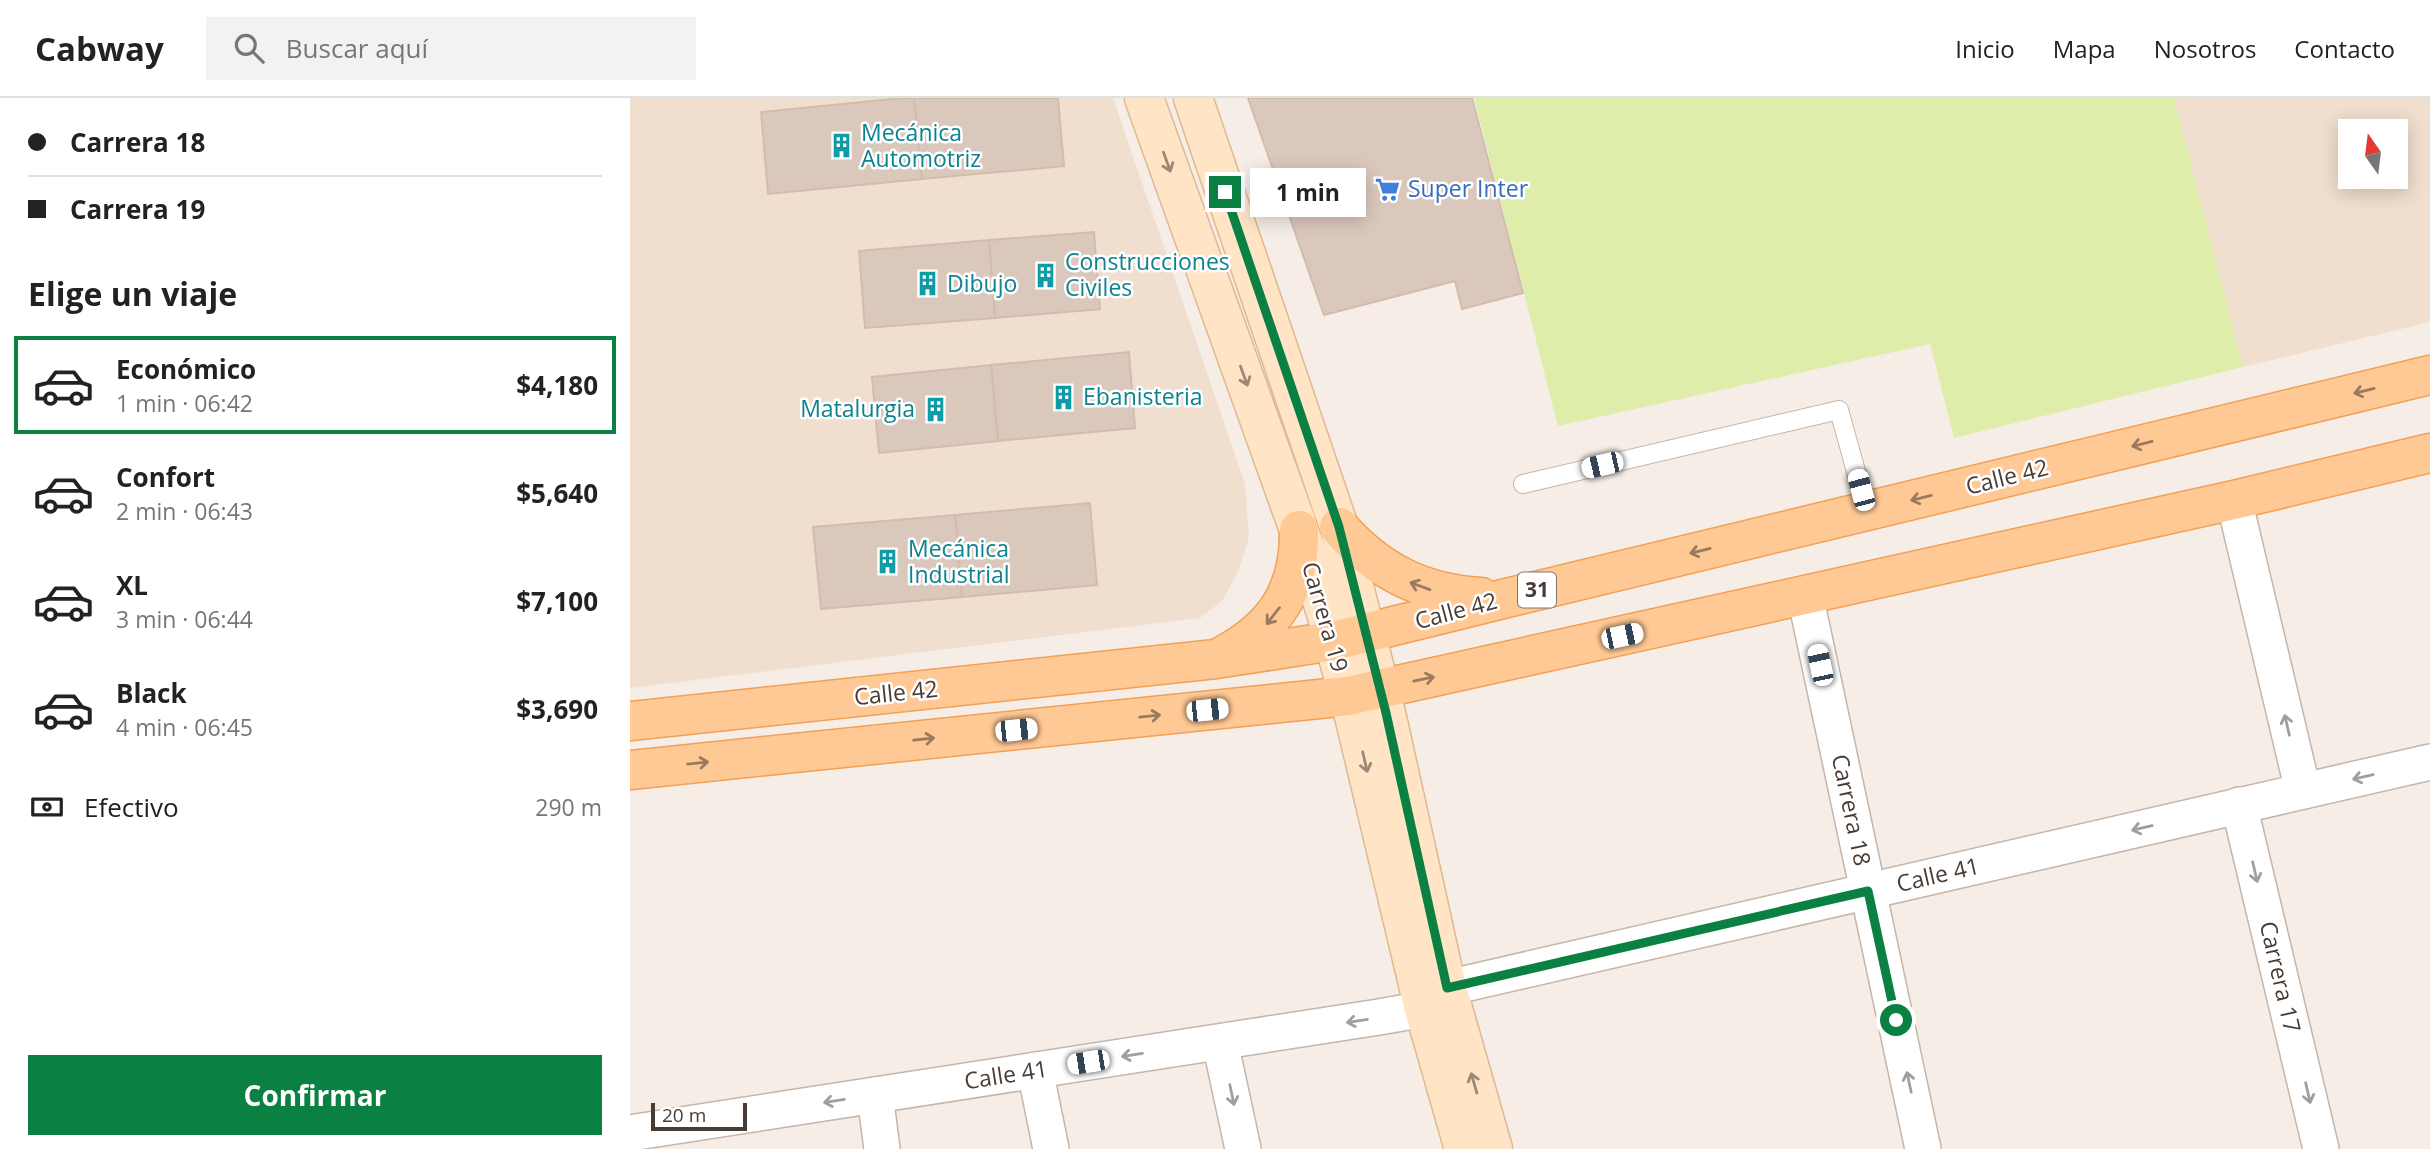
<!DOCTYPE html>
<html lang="es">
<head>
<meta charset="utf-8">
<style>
	:root { --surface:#fff; --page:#f2f2f2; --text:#222; --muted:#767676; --line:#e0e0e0; --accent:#0b8043 }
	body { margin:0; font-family:"Open Sans",sans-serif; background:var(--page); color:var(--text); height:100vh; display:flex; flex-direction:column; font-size:26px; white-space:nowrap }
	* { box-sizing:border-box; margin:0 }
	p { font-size:23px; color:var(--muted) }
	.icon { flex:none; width:38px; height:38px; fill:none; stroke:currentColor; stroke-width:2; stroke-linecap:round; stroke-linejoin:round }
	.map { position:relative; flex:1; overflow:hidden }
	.drawer { display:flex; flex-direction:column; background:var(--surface); width:630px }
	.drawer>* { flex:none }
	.top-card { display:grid; align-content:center; height:154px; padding:0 28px; background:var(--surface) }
	.needle { width:46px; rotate:346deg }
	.fabs { position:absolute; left:1708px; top:21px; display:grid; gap:14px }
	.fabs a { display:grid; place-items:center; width:70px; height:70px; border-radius:0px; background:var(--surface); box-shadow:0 4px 18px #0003; font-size:35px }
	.scale { position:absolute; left:21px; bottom:18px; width:96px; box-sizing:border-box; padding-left:7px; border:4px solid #493c34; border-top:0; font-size:19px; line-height:24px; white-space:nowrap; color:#493c34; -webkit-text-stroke:5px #fff; paint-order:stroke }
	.end { position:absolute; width:32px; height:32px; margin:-16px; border:9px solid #0b8043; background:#fff; box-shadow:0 0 0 4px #fff }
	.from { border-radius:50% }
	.bubble { position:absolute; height:49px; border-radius:0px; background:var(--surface); box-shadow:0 4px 18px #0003; font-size:23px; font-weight:700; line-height:49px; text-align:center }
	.car { position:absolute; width:21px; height:42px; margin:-21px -10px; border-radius:9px; box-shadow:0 0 5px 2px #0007; background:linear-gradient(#fff 24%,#345 0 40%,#fff 0 76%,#345 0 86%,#fff 0) }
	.top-card b { display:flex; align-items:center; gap:24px; height:66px; font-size:26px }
	.top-card b+b { border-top:2px solid var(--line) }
	.top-card i { width:18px; height:18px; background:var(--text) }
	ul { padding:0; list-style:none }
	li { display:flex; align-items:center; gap:21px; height:98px; margin:0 14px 10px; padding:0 14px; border:4px solid transparent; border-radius:0px }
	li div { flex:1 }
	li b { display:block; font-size:26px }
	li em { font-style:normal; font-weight:700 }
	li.current { border-color:var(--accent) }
	li>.icon { width:63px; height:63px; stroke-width:1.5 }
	h2 { padding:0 28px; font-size:32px; line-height:84px }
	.pay { display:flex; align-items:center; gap:18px; height:77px; padding:0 28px; font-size:26px }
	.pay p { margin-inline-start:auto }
	.action { display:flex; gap:14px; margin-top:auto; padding:14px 28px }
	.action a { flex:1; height:80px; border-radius:0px; background:var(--accent); color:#fff; font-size:28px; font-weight:700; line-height:80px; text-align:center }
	header { display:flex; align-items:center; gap:42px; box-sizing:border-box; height:98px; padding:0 35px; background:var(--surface); border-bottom:2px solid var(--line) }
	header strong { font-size:33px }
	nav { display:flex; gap:38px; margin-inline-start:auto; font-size:24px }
	.search { width:490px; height:63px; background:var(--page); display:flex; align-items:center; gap:18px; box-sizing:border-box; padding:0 24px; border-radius:0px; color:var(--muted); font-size:26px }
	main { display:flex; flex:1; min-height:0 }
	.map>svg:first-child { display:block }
	.education { fill:#f0dfce; fill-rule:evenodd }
	.green { fill:#deeeaa }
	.building { fill:#dbc8bd; stroke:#d4bcac; stroke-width:2 }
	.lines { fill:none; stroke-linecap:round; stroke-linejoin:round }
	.lane-casing { stroke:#c5b5aa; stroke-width:20 }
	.street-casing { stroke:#c5b5aa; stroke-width:38 }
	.secondary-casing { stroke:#deb992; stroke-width:41 }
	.primary-casing { stroke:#f1a157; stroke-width:41 }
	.lane { stroke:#fff; stroke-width:18 }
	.street { stroke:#fff; stroke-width:35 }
	.secondary { stroke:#ffe4c6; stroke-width:38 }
	.primary { stroke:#ffc995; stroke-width:38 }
	.oneway { stroke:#9b8876 }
	.oneway2 { stroke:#9b7b60 }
	.oneway3 { stroke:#a49e9a }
	.route { stroke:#0b8043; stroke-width:9 }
	.labels { text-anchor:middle; stroke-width:5; stroke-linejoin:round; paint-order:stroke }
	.shield { fill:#fff; stroke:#807671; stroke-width:2 }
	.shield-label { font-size:21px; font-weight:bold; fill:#493c34 }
	.culture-label { font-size:23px; fill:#0d838f; stroke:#fff; text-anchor:start }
	.shop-label { font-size:23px; fill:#366cbe; stroke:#fff; text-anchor:start }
	.street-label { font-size:23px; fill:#493c34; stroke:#fff }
</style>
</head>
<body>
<header>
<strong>Cabway</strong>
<div class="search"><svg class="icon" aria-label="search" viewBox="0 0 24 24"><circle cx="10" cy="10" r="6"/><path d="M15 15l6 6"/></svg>Buscar aquí</div>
<nav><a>Inicio</a><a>Mapa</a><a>Nosotros</a><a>Contacto</a></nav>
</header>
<main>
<section class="drawer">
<div class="top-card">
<b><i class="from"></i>Carrera 18</b>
<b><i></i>Carrera 19</b>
</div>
<h2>Elige un viaje</h2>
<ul>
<li class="current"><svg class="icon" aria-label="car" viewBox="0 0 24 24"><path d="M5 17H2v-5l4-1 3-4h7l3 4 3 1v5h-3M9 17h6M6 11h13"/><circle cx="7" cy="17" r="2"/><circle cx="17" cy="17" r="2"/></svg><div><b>Económico</b><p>1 min · 06:42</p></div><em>$4,180</em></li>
<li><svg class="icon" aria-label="car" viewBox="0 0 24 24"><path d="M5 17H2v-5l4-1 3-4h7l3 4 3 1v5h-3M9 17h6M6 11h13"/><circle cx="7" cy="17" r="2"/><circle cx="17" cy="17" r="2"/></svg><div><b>Confort</b><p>2 min · 06:43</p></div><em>$5,640</em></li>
<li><svg class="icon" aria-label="car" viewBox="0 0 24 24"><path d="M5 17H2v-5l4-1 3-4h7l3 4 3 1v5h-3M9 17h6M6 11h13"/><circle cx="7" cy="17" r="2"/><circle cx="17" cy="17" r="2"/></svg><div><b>XL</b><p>3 min · 06:44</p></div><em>$7,100</em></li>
<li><svg class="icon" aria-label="car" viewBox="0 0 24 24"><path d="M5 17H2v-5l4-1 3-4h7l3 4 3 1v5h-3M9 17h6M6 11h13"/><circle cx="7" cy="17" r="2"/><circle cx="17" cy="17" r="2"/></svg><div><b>Black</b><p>4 min · 06:45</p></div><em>$3,690</em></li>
</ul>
<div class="pay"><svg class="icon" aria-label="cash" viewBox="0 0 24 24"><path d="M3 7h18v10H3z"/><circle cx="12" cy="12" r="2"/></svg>Efectivo<p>290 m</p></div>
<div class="action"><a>Confirmar</a></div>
</section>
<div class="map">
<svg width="1800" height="1051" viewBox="0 0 1800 1051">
	<rect width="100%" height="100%" fill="#f5ede6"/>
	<!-- education -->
	<g class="education">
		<path d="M0 0H483L615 386 619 439 608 474 592 503 570 520 0 590Z"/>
		<path d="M1544 0H1800V224L1613 269ZM1720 33H1766V79H1720Z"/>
	</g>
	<!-- green -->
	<path class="green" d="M844 0H1544L1613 269 1324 340 1300 246 928 328Z"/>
	<!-- building -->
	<g class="building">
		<path d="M272 0H284L292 81 138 96 131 14Z"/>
		<path d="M284 0H428L434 68 292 81Z"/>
		<path d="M618 0H842L893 195 832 211 825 183 694 217Z"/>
		<path d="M464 134 470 211 365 220 359 142Z"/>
		<path d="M359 142 365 220 235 230 229 153Z"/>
		<path d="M499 254 505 330 368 343 361 267Z"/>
		<path d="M361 267 368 343 249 355 242 279Z"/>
		<path d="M460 405 467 487 332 499 325 417Z"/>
		<path d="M325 417 332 499 191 511 183 429Z"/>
	</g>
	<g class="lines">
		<defs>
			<path id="lane" d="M893 386 1209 312 1237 413"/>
			<g id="street">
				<path d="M1604 402 1673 693"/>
				<path d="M1175 497 1293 1051"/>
				<path d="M1609 707 1691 1051"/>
				<path d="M817 890 1800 664"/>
				<path d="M590 944 613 1051"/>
				<path d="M405 972 421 1051"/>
				<path d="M245 997 252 1051"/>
				<path d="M0 1035 749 919 794 911"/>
			</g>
			<g id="secondary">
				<path d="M514 0 669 432 696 515 725 622 794 911 834 1051"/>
				<path d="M563 0 709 429 756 615 817 890 863 1051"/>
			</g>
			<g id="primary">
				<path d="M709 429C747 473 793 496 851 499"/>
				<path d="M594 557C646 529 670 491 669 432"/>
				<path d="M0 623 586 561 703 543 881 499 1800 277"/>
				<path d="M0 672 718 598 1604 402 1800 355"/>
			</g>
		</defs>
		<!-- lane casing -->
		<use href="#lane" class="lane-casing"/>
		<!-- street casing -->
		<use href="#street" class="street-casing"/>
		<!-- secondary casing -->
		<use href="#secondary" class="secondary-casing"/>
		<!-- primary casing -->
		<use href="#primary" class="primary-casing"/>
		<!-- lane -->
		<use href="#lane" class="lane"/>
		<!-- street -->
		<use href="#street" class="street"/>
		<!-- secondary -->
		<use href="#secondary" class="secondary"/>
		<!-- primary -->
		<use href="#primary" class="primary"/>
	</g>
	<!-- one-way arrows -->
	<defs><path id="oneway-shaft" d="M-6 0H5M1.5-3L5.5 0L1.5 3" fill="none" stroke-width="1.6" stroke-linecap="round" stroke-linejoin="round" transform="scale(1.75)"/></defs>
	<g class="oneway">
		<use href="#oneway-shaft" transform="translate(537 64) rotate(70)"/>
		<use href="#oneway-shaft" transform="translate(614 278) rotate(70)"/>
		<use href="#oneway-shaft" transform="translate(735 664) rotate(77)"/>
		<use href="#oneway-shaft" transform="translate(844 985) rotate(-106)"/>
	</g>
	<g class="oneway2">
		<use href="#oneway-shaft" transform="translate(1734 293) rotate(166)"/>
		<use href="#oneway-shaft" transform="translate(1512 346) rotate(166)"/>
		<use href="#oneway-shaft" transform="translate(1291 400) rotate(166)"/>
		<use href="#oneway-shaft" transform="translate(1070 453) rotate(166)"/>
		<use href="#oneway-shaft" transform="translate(790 488) rotate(-160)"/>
		<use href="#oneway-shaft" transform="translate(643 518) rotate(128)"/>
		<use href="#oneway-shaft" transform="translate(794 581) rotate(-12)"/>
		<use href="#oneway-shaft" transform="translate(520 618) rotate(-6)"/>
		<use href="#oneway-shaft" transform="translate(294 641) rotate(-6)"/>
		<use href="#oneway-shaft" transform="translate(68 665) rotate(-6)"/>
	</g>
	<g class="oneway3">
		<use href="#oneway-shaft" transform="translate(1657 627) rotate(-103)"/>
		<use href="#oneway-shaft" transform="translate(1733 679) rotate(167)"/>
		<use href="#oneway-shaft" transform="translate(1512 730) rotate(167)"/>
		<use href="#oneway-shaft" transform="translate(1625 774) rotate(77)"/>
		<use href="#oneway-shaft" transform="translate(727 923) rotate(171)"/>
		<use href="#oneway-shaft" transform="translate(502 957) rotate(171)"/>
		<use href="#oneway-shaft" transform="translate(1279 984) rotate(-102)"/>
		<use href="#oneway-shaft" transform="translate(1678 995) rotate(77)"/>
		<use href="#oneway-shaft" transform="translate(602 997) rotate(78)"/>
		<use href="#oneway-shaft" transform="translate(204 1003) rotate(171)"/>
	</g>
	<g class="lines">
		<!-- route -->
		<path class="route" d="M595 94 709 429 756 615 817 890 1238 793 1266 922"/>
	</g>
	<!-- icons -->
	<defs>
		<symbol id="building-bare" viewBox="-9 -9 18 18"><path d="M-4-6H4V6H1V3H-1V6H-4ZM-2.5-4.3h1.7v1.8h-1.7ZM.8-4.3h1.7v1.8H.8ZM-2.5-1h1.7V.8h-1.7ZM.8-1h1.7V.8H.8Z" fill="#0f9aa8" stroke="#fff" stroke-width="2.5" paint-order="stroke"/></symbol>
		<symbol id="supermarket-bare" viewBox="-9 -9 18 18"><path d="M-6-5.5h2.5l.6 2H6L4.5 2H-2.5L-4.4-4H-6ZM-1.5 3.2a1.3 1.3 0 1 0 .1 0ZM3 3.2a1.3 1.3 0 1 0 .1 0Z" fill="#3f7fe0" stroke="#fff" stroke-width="2.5" paint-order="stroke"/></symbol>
	</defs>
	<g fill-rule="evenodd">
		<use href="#building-bare" x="194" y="30" width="35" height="35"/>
		<use href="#supermarket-bare" x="740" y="74" width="35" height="35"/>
		<use href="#building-bare" x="398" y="160" width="35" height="35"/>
		<use href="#building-bare" x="280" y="168" width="35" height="35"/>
		<use href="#building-bare" x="416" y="282" width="35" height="35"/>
		<use href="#building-bare" x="288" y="294" width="35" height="35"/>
		<use href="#building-bare" x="240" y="446" width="35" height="35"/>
	</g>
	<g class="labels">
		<!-- shield labels -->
		<rect class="shield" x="888" y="474.5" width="38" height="35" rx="5"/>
		<g class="shield-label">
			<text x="907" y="499">31</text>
		</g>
		<!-- culture labels -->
		<g class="culture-label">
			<text x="231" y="43">Mecánica<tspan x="231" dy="26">Automotriz</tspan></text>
			<text x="435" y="172">Construcciones<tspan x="435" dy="26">Civiles</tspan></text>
			<text x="317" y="194">Dibujo</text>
			<text x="453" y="307">Ebanisteria</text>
			<text x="285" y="319" text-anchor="end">Matalurgia</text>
			<text x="278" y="459">Mecánica<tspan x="278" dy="26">Industrial</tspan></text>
		</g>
		<!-- shop labels -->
		<g class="shop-label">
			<text x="778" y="99">Super Inter</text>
		</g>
		<!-- street labels -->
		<g class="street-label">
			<text transform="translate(1377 379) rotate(-14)" y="8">Calle 42</text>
			<text transform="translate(826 513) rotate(-15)" y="8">Calle 42</text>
			<text transform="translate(695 519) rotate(74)" y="8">Carrera 19</text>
			<text transform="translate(266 595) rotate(-6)" y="8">Calle 42</text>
			<text transform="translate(1221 712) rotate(78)" y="8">Carrera 18</text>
			<text transform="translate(1308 777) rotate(-13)" y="8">Calle 41</text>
			<text transform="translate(1650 879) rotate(77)" y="8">Carrera 17</text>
			<text transform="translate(376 977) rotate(-9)" y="8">Calle 41</text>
		</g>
	</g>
</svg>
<div class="fabs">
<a><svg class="needle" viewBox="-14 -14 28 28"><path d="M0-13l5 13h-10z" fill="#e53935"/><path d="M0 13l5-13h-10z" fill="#767676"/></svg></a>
</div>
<div class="scale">20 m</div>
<i class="end from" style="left:1266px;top:922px"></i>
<i class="end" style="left:595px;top:94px"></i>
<div class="bubble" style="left:620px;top:70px;width:116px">1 min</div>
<i class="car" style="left:972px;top:367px;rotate:257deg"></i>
<i class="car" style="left:1231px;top:392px;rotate:345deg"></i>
<i class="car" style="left:992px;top:538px;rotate:78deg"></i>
<i class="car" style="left:1190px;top:567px;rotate:348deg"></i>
<i class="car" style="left:577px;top:612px;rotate:84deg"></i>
<i class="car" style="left:386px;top:632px;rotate:84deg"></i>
<i class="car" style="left:458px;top:964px;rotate:261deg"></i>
</div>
</main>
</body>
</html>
